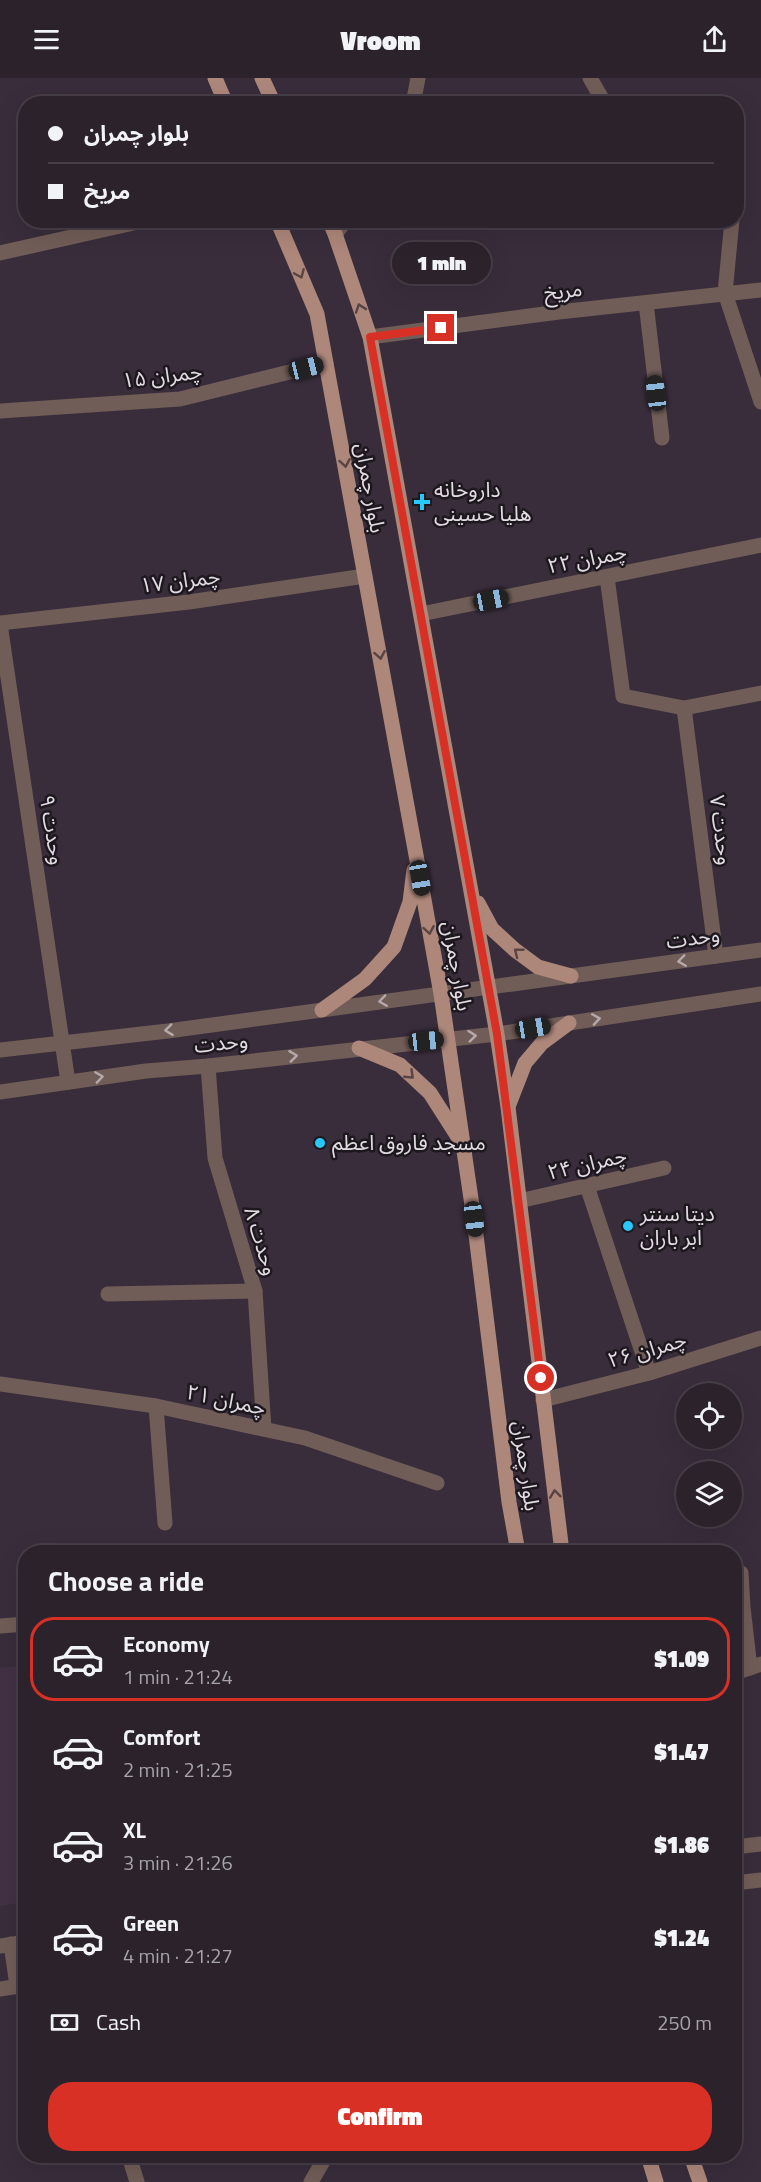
<!DOCTYPE html>
<html lang="en">
<head>
<meta charset="utf-8">
<style>
	:root { --surface:#2b222c; --page:#372f38; --text:#f1f3f6; --muted:#a6a4a9; --line:#473f48; --accent:#d93025 }
	body { margin:0; font-family:"Titillium Web","Noto Sans Arabic",sans-serif; background:var(--page); color:var(--text); height:100vh; display:flex; flex-direction:column; font-size:22px; white-space:nowrap }
	* { box-sizing:border-box; margin:0 }
	p { font-size:20px; color:var(--muted) }
	.icon { flex:none; width:33px; height:33px; fill:none; stroke:currentColor; stroke-width:2; stroke-linecap:round; stroke-linejoin:round }
	.map { position:relative; flex:1; overflow:hidden }
	.details { position:absolute; left:18px; top:1467px; width:724px; height:618px; display:flex; flex-direction:column; background:var(--surface); border-radius:24px; box-shadow:0 6px 24px #0002,0 0 0 2px var(--line) }
	.details>* { flex:none }
	.guide { position:absolute; left:18px; top:18px; width:726px; height:132px; border-radius:24px; box-shadow:0 6px 24px #0002,0 0 0 2px var(--line); display:grid; align-content:center; height:132px; padding:0 30px; background:var(--surface) }
	.fabs { position:absolute; left:676px; top:1305px; display:grid; gap:12px }
	.fabs a { display:grid; place-items:center; width:66px; height:66px; border-radius:50%; background:var(--surface); box-shadow:0 6px 24px #0002,0 0 0 2px var(--line); font-size:30px }
	.end { position:absolute; width:27px; height:27px; margin:-14px; border:8px solid #d93025; background:#fff; box-shadow:0 0 0 3px #fff }
	.from { border-radius:50% }
	.bubble { position:absolute; height:42px; border-radius:21px; background:var(--surface); box-shadow:0 6px 24px #0002,0 0 0 2px var(--line); font-size:20px; font-weight:800; line-height:42px; text-align:center }
	.car { position:absolute; width:18px; height:36px; margin:-18px -9px; border-radius:8px; box-shadow:0 0 4px 2px #0007; background:linear-gradient(#222 24%,#8ab4d8 0 40%,#222 0 76%,#8ab4d8 0 86%,#222 0) }
	.guide b { display:flex; align-items:center; gap:21px; height:57px; font-size:22px }
	.guide b+b { border-top:2px solid var(--line) }
	.guide i { width:15px; height:15px; background:var(--text) }
	ul { padding:0; list-style:none }
	li { display:flex; align-items:center; gap:18px; height:84px; margin:0 12px 9px; padding:0 18px; border:3px solid transparent; border-radius:24px }
	li div { flex:1 }
	li b { display:block; font-size:22px }
	li em { font-style:normal; font-weight:800 }
	li.active { border-color:var(--accent) }
	li>.icon { width:54px; height:54px; stroke-width:1.5 }
	h2 { padding:0 30px; font-size:27px; line-height:72px }
	.pay { display:flex; align-items:center; gap:15px; height:66px; padding:0 30px; font-size:22px }
	.pay p { margin-inline-start:auto }
	.action { display:flex; gap:12px; margin-top:auto; padding:12px 30px }
	.action a { flex:1; height:69px; border-radius:24px; background:var(--accent); color:#fff; font-size:24px; font-weight:800; line-height:69px; text-align:center }
	header { display:flex; justify-content:space-between; align-items:center; height:78px; padding:0 30px; background:var(--surface); font-size:27px; font-weight:800 }
	.map>svg:first-child { display:block }
	.built { fill:#423145 }
	.lines { fill:none; stroke-linecap:round; stroke-linejoin:round }
	.minor { stroke:#715d57; stroke-width:15 }
	.major { stroke:#ae877b; stroke-width:15 }
	.oneway { stroke:#574443 }
	.oneway2 { stroke:#b5a9ac }
	.route { stroke:#d93025; stroke-width:8 }
	.poi-dot { fill:#27c8ff; stroke:#1d171e; stroke-width:2 }
	.labels { text-anchor:middle; stroke-width:5; stroke-linejoin:round; paint-order:stroke }
	.street-label { font-size:21px; fill:#e3dbe4; stroke:#1d171e }
	.poi-label { font-size:21px; fill:#e3dbe4; stroke:#1d171e; text-anchor:start }
</style>
</head>
<body>
<header><svg class="icon" aria-label="menu" viewBox="0 0 24 24"><path d="M4 6h16M4 12h16M4 18h16"/></svg>Vroom<svg class="icon" aria-label="share" viewBox="0 0 24 24"><path d="M12 15V3M7 8l5-5 5 5M5 13v7h14v-7"/></svg></header>
<div class="map">
<svg width="761" height="2104" viewBox="0 0 761 2104">
	<rect width="100%" height="100%" fill="#392d3b"/>
	<!-- built -->
	<path class="built" d="M25 1587V1824L0 1828V1590Z"/>
	<g class="lines">
		<!-- minor -->
		<g class="minor">
			<path d="M590 0 605 26"/>
			<path d="M413 26 418 0"/>
			<path d="M736 91 738 74"/>
			<path d="M732 142 725 215 761 324"/>
			<path d="M335 156 346 142"/>
			<path d="M0 175 147 142"/>
			<path d="M646 225 662 360"/>
			<path d="M370 259 559 234 761 212"/>
			<path d="M0 333 180 321 326 285"/>
			<path d="M607 499 623 618 684 630 761 615"/>
			<path d="M421 536 761 467"/>
			<path d="M0 545 189 524 365 498"/>
			<path d="M0 546 68 1004"/>
			<path d="M684 630 716 878"/>
			<path d="M0 972 168 953 761 872"/>
			<path d="M208 988 215 1080 255 1213 264 1351"/>
			<path d="M0 1014 146 993 208 988 497 956 761 916"/>
			<path d="M587 1108 649 1295"/>
			<path d="M519 1123 664 1090"/>
			<path d="M108 1216 255 1213"/>
			<path d="M0 1306 156 1328 305 1360 437 1405"/>
			<path d="M543 1322 649 1295 761 1260"/>
			<path d="M156 1328 165 1445"/>
			<path d="M735 1495H741L743 1529 750 1590"/>
			<path d="M0 1548 26 1546"/>
			<path d="M735 1595 761 1586"/>
			<path d="M735 1769 761 1766"/>
			<path d="M735 1805 761 1802"/>
			<path d="M11 1866 17 1908"/>
			<path d="M0 1868 26 1864"/>
			<path d="M0 1911 26 1907"/>
			<path d="M129 2078 137 2104"/>
			<path d="M311 2104 326 2078"/>
		</g>
		<!-- major -->
		<g class="major">
			<path d="M215 0 226 26"/>
			<path d="M262 0 274 26"/>
			<path d="M277 142 317 236 416 777 441 916 474 1141 509 1424 518 1474"/>
			<path d="M329 142 335 156 370 259 497 956 508 1029 562 1474"/>
			<path d="M478 825 492 851 515 872 538 889 571 898"/>
			<path d="M322 932 365 901 394 869 410 824 414 792"/>
			<path d="M359 970 400 987 430 1015 460 1062"/>
			<path d="M509 1026 525 985 542 965 569 945"/>
			<path d="M648 2078 656 2104"/>
			<path d="M691 2078 700 2104"/>
		</g>
	</g>
	<!-- one-way arrows -->
	<defs><path id="oneway-chevron" d="M-2-3.5L2.5 0L-2 3.5" fill="none" stroke-width="1.6" stroke-linecap="round" stroke-linejoin="round" transform="scale(1.5)"/></defs>
	<g class="oneway">
		<use href="#oneway-chevron" transform="translate(300 196) rotate(67)"/>
		<use href="#oneway-chevron" transform="translate(360 230) rotate(-109)"/>
		<use href="#oneway-chevron" transform="translate(345 385) rotate(80)"/>
		<use href="#oneway-chevron" transform="translate(380 577) rotate(80)"/>
		<use href="#oneway-chevron" transform="translate(429 852) rotate(80)"/>
		<use href="#oneway-chevron" transform="translate(518 874) rotate(-142)"/>
		<use href="#oneway-chevron" transform="translate(410 997) rotate(44)"/>
		<use href="#oneway-chevron" transform="translate(555 1416) rotate(-97)"/>
	</g>
	<g class="oneway2">
		<use href="#oneway-chevron" transform="translate(682 883) rotate(172)"/>
		<use href="#oneway-chevron" transform="translate(383 923) rotate(172)"/>
		<use href="#oneway-chevron" transform="translate(596 941) rotate(-9)"/>
		<use href="#oneway-chevron" transform="translate(169 952) rotate(173)"/>
		<use href="#oneway-chevron" transform="translate(472 958) rotate(-6)"/>
		<use href="#oneway-chevron" transform="translate(293 978) rotate(-7)"/>
		<use href="#oneway-chevron" transform="translate(99 999) rotate(-8)"/>
	</g>
	<g class="lines">
		<!-- route -->
		<path class="route" d="M441 250 370 259 497 956 541 1300"/>
	</g>
	<!-- markers -->
	<g class="poi-dot">
		<path d="M419 415h6v6h6v6h-6v6h-6v-6h-6v-6h6z"/>
		<circle cx="320" cy="1065" r="6"/>
		<circle cx="628" cy="1148" r="6"/>
	</g>
	<g class="labels">
		<!-- street labels -->
		<g class="street-label">
			<text transform="translate(563 213) rotate(-7)" y="7">مریخ</text>
			<text transform="translate(162 298) rotate(-7)" y="7">چمران ۱۵</text>
			<text transform="translate(370 410) rotate(80)" y="7">بلوار چمران</text>
			<text transform="translate(587 481) rotate(-11)" y="7">چمران ۲۲</text>
			<text transform="translate(180 503) rotate(-7)" y="7">چمران ۱۷</text>
			<text transform="translate(52 752) rotate(81)" y="7">وحدت ۹</text>
			<text transform="translate(721 752) rotate(83)" y="7">وحدت ۷</text>
			<text transform="translate(693 860) rotate(-8)" y="7">وحدت</text>
			<text transform="translate(457 888) rotate(80)" y="7">بلوار چمران</text>
			<text transform="translate(221 965) rotate(-6)" y="7">وحدت</text>
			<text transform="translate(587 1086) rotate(-13)" y="7">چمران ۲۴</text>
			<text transform="translate(261 1163) rotate(73)" y="7">وحدت ۸</text>
			<text transform="translate(647 1272) rotate(-16)" y="7">چمران ۲۶</text>
			<text transform="translate(226 1322) rotate(12)" y="7">چمران ۲۱</text>
			<text transform="translate(526 1388) rotate(82)" y="7">بلوار چمران</text>
		</g>
		<!-- poi labels -->
		<g class="poi-label">
			<text x="434" y="419">داروخانه<tspan x="434" dy="24">هلیا حسینی</tspan></text>
			<text x="332" y="1072">مسجد فاروق اعظم</text>
			<text x="640" y="1143">دیتا سنتر<tspan x="640" dy="24">ابر باران</tspan></text>
		</g>
	</g>
</svg>
<div class="fabs">
<a><svg class="icon" aria-label="locate" viewBox="0 0 24 24"><circle cx="12" cy="12" r="6"/><path d="M12 2v4M12 18v4M2 12h4M18 12h4"/></svg></a>
<a><svg class="icon" aria-label="layers" viewBox="0 0 24 24"><path d="M12 4l9 5-9 5-9-5zM3 14l9 5 9-5"/></svg></a>
</div>
<i class="end from" style="left:541px;top:1300px"></i>
<i class="end" style="left:441px;top:250px"></i>
<div class="bubble" style="left:392px;top:164px;width:99px">1 min</div>
<i class="car" style="left:306px;top:290px;rotate:76deg"></i>
<i class="car" style="left:656px;top:315px;rotate:353deg"></i>
<i class="car" style="left:491px;top:522px;rotate:79deg"></i>
<i class="car" style="left:420px;top:800px;rotate:170deg"></i>
<i class="car" style="left:533px;top:950px;rotate:81deg"></i>
<i class="car" style="left:426px;top:963px;rotate:84deg"></i>
<i class="car" style="left:474px;top:1141px;rotate:173deg"></i>
<div class="guide">
<b><i class="from"></i>بلوار چمران</b>
<b><i></i>مریخ</b>
</div>
<section class="details">
<h2>Choose a ride</h2>
<ul>
<li class="active"><svg class="icon" aria-label="car" viewBox="0 0 24 24"><path d="M5 17H2v-5l4-1 3-4h7l3 4 3 1v5h-3M9 17h6M6 11h13"/><circle cx="7" cy="17" r="2"/><circle cx="17" cy="17" r="2"/></svg><div><b>Economy</b><p>1 min · 21:24</p></div><em>$1.09</em></li>
<li><svg class="icon" aria-label="car" viewBox="0 0 24 24"><path d="M5 17H2v-5l4-1 3-4h7l3 4 3 1v5h-3M9 17h6M6 11h13"/><circle cx="7" cy="17" r="2"/><circle cx="17" cy="17" r="2"/></svg><div><b>Comfort</b><p>2 min · 21:25</p></div><em>$1.47</em></li>
<li><svg class="icon" aria-label="car" viewBox="0 0 24 24"><path d="M5 17H2v-5l4-1 3-4h7l3 4 3 1v5h-3M9 17h6M6 11h13"/><circle cx="7" cy="17" r="2"/><circle cx="17" cy="17" r="2"/></svg><div><b>XL</b><p>3 min · 21:26</p></div><em>$1.86</em></li>
<li><svg class="icon" aria-label="car" viewBox="0 0 24 24"><path d="M5 17H2v-5l4-1 3-4h7l3 4 3 1v5h-3M9 17h6M6 11h13"/><circle cx="7" cy="17" r="2"/><circle cx="17" cy="17" r="2"/></svg><div><b>Green</b><p>4 min · 21:27</p></div><em>$1.24</em></li>
</ul>
<div class="pay"><svg class="icon" aria-label="cash" viewBox="0 0 24 24"><path d="M3 7h18v10H3z"/><circle cx="12" cy="12" r="2"/></svg>Cash<p>250 m</p></div>
<div class="action"><a>Confirm</a></div>
</section>
</div>
</body>
</html>
